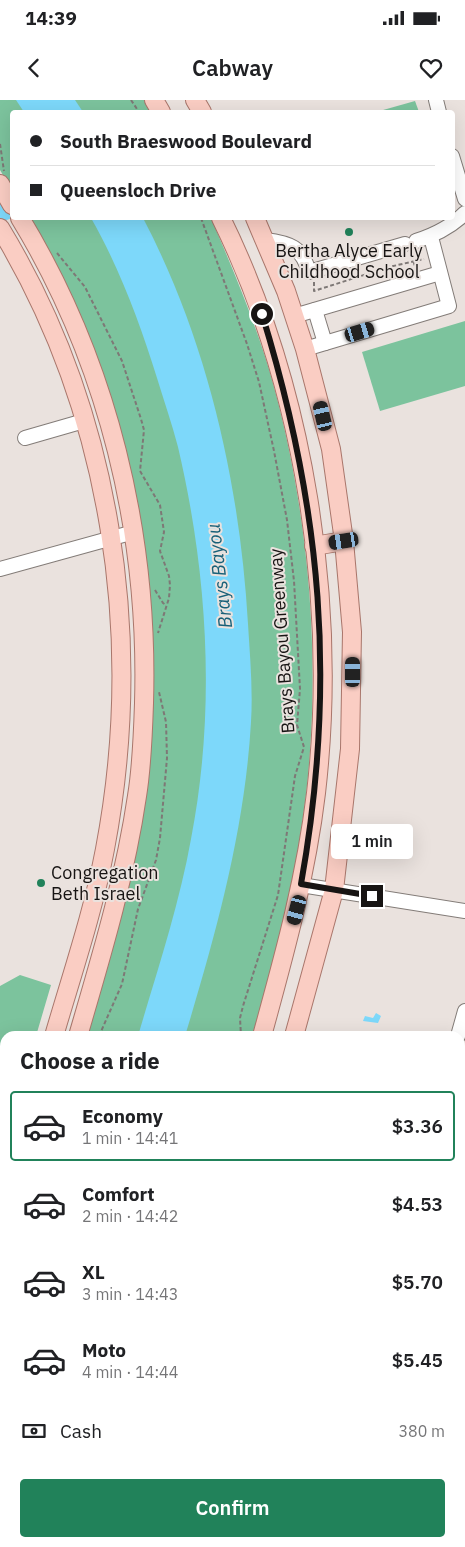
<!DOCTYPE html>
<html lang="en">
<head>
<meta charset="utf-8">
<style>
	:root { --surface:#fff; --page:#f6f6f6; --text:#202124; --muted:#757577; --line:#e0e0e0; --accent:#21825a }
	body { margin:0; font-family:"IBM Plex Sans",sans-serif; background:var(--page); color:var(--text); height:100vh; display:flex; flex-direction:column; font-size:19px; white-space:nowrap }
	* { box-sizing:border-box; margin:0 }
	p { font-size:16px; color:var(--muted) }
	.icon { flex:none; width:28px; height:28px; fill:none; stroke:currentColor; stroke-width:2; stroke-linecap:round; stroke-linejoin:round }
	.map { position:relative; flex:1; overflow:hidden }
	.details { position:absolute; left:0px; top:931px; width:465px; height:516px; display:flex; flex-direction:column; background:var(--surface); border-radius:15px 15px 0 0; box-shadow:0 5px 20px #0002 }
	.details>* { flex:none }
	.guide { position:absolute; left:10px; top:10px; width:445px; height:110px; border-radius:5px; box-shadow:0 5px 20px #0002; display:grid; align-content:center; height:110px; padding:0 20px; background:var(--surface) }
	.end { position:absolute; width:22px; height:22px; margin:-11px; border:6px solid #171413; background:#fff; box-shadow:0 0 0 2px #fff }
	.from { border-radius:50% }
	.bubble { position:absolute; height:35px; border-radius:5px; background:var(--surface); box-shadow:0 5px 20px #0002; font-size:16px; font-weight:600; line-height:35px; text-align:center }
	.car { position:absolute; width:15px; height:30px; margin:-15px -8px; border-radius:6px; box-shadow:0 0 4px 1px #0007; background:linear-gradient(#222 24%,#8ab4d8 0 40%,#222 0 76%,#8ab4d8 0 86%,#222 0) }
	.guide b { display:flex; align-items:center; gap:18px; height:48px; font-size:19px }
	.guide b+b { border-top:1px solid var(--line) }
	.guide i { width:12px; height:12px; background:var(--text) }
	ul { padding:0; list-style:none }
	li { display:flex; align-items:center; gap:15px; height:70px; margin:0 10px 8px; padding:0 10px; border:2px solid transparent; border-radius:5px }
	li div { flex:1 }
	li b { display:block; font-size:19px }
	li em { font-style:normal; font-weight:600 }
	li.current { border-color:var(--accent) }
	li>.icon { width:45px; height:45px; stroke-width:1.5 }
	h2 { padding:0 20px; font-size:22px; line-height:60px }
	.pay { display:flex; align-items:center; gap:12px; height:55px; padding:0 20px; font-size:19px }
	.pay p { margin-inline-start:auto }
	.cta { display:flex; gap:10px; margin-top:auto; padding:10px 20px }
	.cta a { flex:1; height:58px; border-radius:5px; background:var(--accent); color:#fff; font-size:20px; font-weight:600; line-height:58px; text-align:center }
	.status { display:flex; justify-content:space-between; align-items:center; height:35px; padding:0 25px; background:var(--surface); direction:ltr }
	.status svg { height:14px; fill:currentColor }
	header { display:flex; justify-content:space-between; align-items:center; height:65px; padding:0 20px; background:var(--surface); font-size:22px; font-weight:600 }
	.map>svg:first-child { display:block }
	.green { fill:#7cc39d }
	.water { fill:#7dd8fa }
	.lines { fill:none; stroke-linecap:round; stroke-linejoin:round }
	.river { stroke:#7dd8fa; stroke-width:20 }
	.minor-casing { stroke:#837c78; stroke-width:16 }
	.major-casing { stroke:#a9766b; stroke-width:20 }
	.path { stroke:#7e7876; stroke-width:2; stroke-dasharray:4 2.5; stroke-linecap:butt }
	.minor { stroke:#fff; stroke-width:14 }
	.major { stroke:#facdc3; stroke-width:18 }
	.route { stroke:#171413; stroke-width:6 }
	.poi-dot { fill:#21825a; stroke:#eae2de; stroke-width:2 }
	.labels { text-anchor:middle; stroke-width:4; stroke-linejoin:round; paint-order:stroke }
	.poi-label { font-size:18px; fill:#171413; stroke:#eae2de }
	.street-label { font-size:18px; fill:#171413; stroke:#eae2de }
	.water-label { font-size:19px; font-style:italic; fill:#186078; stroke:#eae2de }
</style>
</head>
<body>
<div class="status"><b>14:39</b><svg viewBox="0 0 49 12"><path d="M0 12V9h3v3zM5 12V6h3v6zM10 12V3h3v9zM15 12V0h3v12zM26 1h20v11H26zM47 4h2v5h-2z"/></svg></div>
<header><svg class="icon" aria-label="back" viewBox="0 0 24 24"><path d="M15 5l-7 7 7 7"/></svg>Cabway<svg class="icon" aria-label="heart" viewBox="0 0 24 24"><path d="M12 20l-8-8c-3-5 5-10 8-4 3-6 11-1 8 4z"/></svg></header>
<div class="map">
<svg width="465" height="1447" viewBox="0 0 465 1447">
	<rect width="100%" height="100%" fill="#eae2de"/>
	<!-- green -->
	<g class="green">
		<path d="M0 0H144L152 12H12V90L0 70Z"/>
		<path d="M415 1 419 12H376Z"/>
		<path d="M29 118H211C234 172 257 226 273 283 312 425 324 586 301 731 290 801 272 869 252 936H83L134 752 140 428Z"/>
		<path d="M465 221V286L380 311 362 252Z"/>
		<path d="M20 875 51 885 36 936H5V1042L2 1052 0 1051V886Z"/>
		<path d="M5 1202V1442L105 1443 104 1447H0V1219Z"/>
	</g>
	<!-- water -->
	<g class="water">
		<path d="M16 0H75L83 12H24Z"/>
		<path d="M91 118H143C208 242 240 385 248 524 250 557 253 589 251 622 245 729 216 834 185 936H138C157 871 179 806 191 739 216 610 208 475 178 347 172 324 164 301 157 278 140 223 119 167 91 118Z"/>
		<path d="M376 913 381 916 378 923 363 921 365 916 373 918Z"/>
		<path d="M5 1392V1442L33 1443 32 1447H0V1409Z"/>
	</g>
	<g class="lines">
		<!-- river -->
		<path class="river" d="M0 112 12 107"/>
		<defs>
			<g id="minor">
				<path d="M436 0 439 12"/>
				<path d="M452 56 465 99"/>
				<path d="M265 140C290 143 302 147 309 172L405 144"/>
				<path d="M416 141C435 135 451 127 465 113"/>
				<path d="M315 210 325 243"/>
				<path d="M294 216 440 173"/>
				<path d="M305 249 449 206 431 137"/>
				<path d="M25 338 84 321"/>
				<path d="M0 469 134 432"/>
				<path d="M301 785 465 811"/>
				<path d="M458 936 465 911"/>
				<path d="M460 1028 465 1030"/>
				<path d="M460 1275 465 1282"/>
				<path d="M202 1442 219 1447"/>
				<path d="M358 1442 359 1447"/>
				<path d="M177 1447 178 1442"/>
				<path d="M290 1447 307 1442"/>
			</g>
			<g id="major">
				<path d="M154 0 161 12"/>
				<path d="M195 0 202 12"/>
				<path d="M0 84 12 105"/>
				<path d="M20 118C108 263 149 433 144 603 143 634 142 666 137 696 125 778 101 857 78 936"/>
				<path d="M221 118C305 289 338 504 316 693 306 777 284 856 262 936"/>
				<path d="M255 118 286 191 305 249 331 349 344 441 352 532 350 649 334 790 294 936"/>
				<path d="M0 128C112 312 145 538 105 749 93 813 72 874 54 936"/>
				<path d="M314 446 344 441"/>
				<path d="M0 1121 5 1104"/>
				<path d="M0 1200 5 1183"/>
				<path d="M112 1447 114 1442"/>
				<path d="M145 1447 146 1442"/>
			</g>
		</defs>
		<!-- minor casing -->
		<use href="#minor" class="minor-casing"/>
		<!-- major casing -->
		<use href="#major" class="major-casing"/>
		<!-- path -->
		<g class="path">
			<path d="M131 0 139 12"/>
			<path d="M0 44 4 71"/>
			<path d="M201 118 247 244 259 282 274 351 287 420 294 481 300 589 297 625 304 647 295 676 278 795 243 906 240 918 241 936"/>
			<path d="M57 153 85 187 122 261 141 319 144 330 140 371 160 405 164 432 160 451 169 476 170 485 169 498 158 533"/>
			<path d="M412 155 415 167"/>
			<path d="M314 182V191L389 167 424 159"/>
			<path d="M155 490 163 503 166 505"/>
			<path d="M99 936 122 884 138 809 156 760 160 738 167 658 166 622 159 592"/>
			<path d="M0 1235 5 1219"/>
			<path d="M56 1447 58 1442"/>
			<path d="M87 1447 88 1442"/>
		</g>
		<!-- minor -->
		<use href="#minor" class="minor"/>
		<!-- major -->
		<use href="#major" class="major"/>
	</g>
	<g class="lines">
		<!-- route -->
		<path class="route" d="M262 214C322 409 337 584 301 784L372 796"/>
	</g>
	<!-- markers -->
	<g class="poi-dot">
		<circle cx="349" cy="132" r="5"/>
		<circle cx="41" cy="783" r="5"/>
	</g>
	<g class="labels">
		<!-- poi labels -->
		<g class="poi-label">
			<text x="349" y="157">Bertha Alyce Early<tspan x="349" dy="21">Childhood School</tspan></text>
			<text x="51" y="779" text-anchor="start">Congregation<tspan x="51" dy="21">Beth Israel</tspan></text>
		</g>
		<!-- street labels -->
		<g class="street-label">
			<text transform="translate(282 541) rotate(-94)" y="6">Brays Bayou Greenway</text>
		</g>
		<!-- water labels -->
		<g class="water-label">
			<text transform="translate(219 476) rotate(-97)" y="7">Brays Bayou</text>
		</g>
	</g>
</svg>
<i class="end from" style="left:262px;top:214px"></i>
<i class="end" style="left:372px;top:796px"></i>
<div class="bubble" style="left:331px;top:724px;width:82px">1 min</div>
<i class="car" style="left:360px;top:232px;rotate:73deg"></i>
<i class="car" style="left:323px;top:316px;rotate:347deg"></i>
<i class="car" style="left:344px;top:441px;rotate:261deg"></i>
<i class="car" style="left:353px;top:572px;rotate:0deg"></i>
<i class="car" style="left:297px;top:810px;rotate:195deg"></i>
<div class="guide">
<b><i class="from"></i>South Braeswood Boulevard</b>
<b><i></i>Queensloch Drive</b>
</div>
<section class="details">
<h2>Choose a ride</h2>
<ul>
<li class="current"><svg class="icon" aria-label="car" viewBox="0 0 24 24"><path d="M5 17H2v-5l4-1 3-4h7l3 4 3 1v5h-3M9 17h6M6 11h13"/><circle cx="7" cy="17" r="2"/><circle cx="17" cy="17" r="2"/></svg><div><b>Economy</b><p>1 min · 14:41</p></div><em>$3.36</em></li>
<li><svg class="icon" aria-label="car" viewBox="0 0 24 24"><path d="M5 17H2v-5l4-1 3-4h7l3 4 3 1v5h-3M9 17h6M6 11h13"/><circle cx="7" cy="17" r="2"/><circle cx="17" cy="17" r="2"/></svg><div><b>Comfort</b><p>2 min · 14:42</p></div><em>$4.53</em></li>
<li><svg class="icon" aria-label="car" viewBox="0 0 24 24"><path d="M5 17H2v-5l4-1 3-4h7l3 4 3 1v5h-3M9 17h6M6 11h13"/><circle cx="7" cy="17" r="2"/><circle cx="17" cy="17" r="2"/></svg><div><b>XL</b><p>3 min · 14:43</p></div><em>$5.70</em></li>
<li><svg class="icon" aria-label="car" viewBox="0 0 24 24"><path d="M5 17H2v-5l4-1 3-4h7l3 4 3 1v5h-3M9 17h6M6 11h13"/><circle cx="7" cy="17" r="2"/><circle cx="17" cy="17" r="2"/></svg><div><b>Moto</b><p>4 min · 14:44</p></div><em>$5.45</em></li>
</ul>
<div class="pay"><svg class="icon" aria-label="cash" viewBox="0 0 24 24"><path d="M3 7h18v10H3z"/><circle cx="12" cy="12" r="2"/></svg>Cash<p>380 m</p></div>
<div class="cta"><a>Confirm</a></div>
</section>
</div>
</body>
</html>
